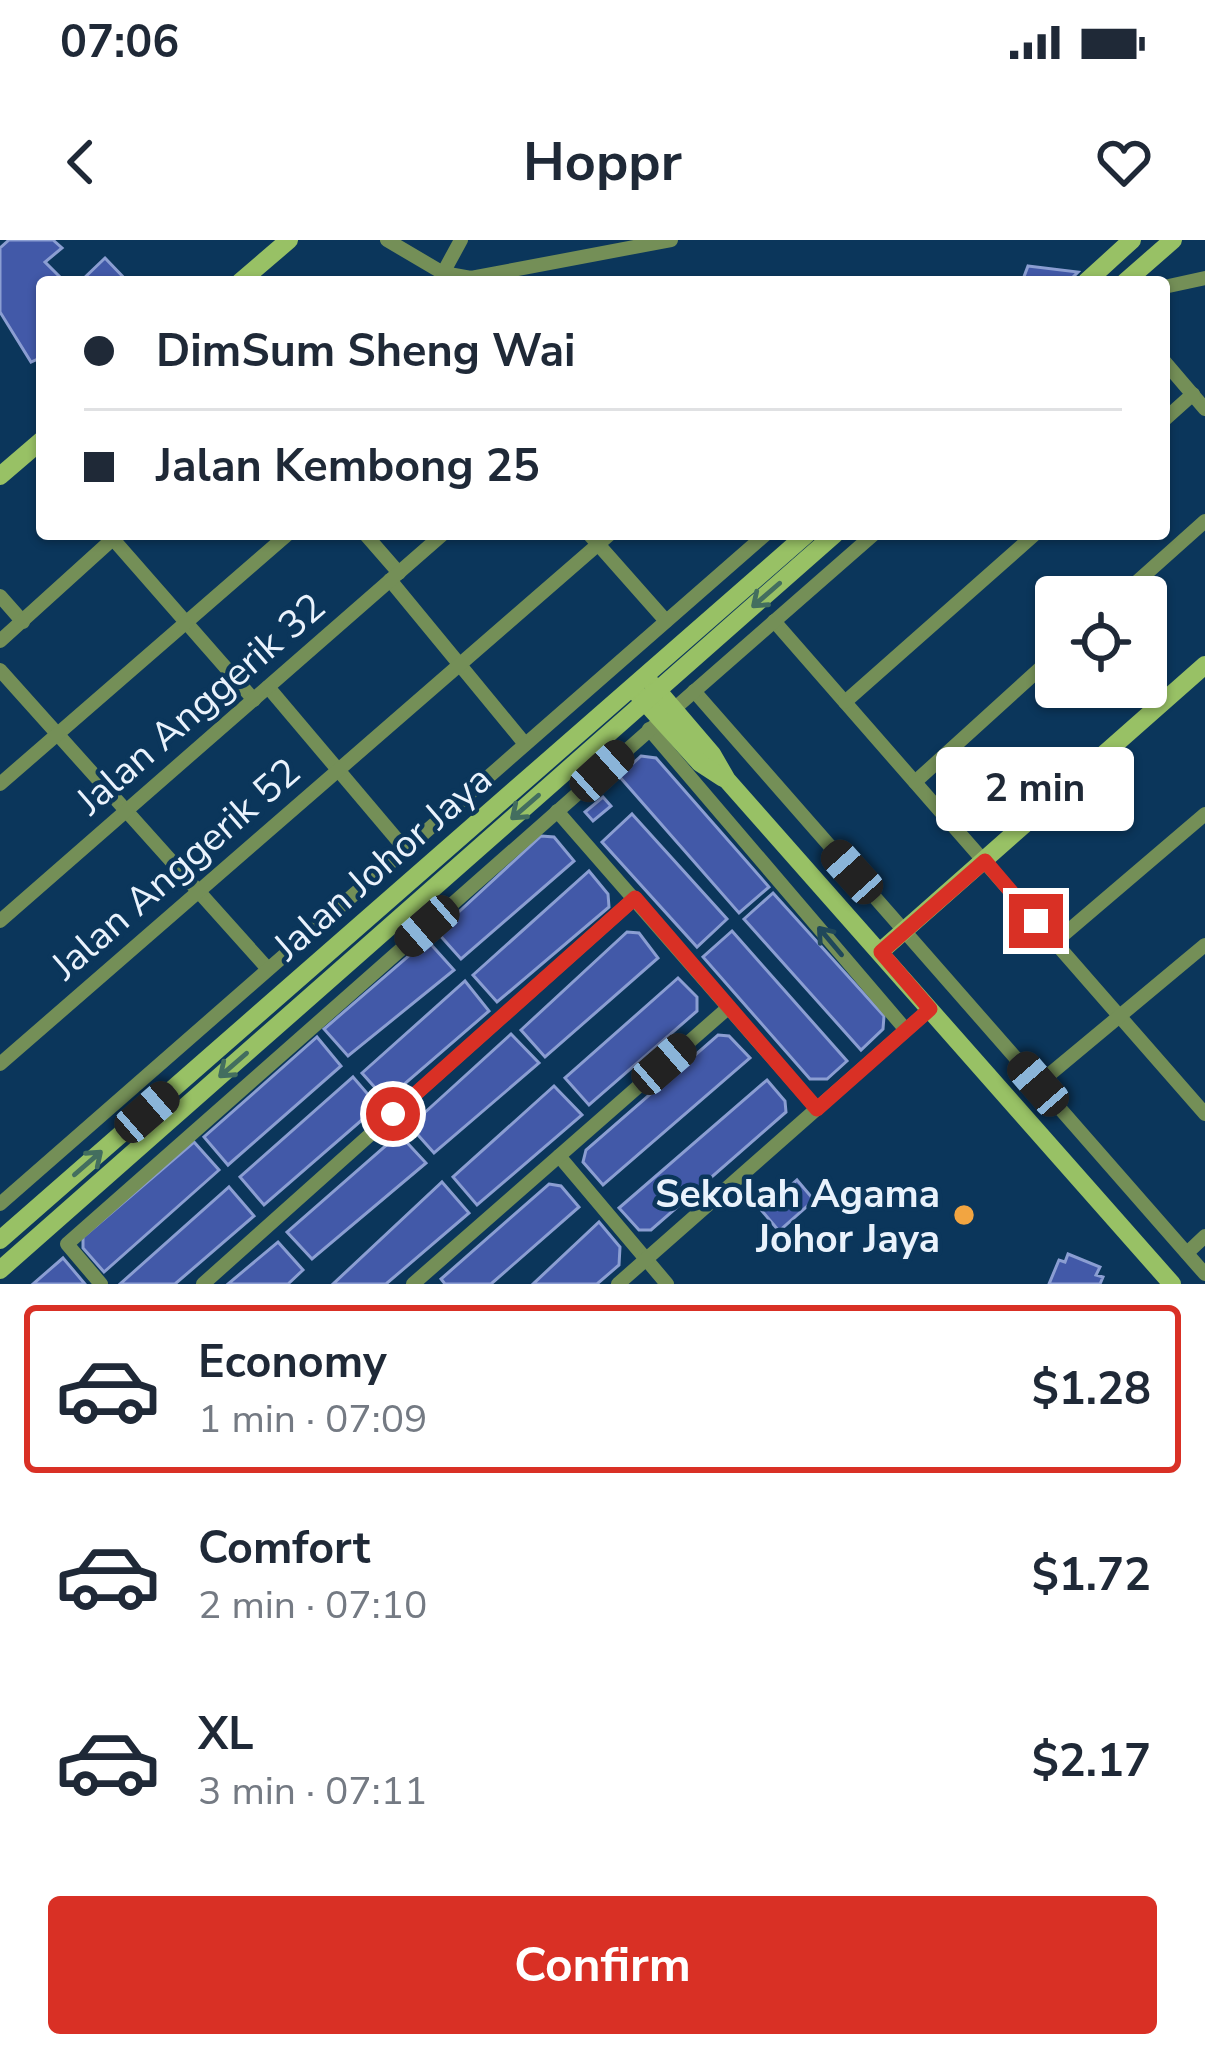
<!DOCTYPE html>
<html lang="en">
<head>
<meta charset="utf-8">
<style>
	:root { --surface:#fff; --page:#f2f2f3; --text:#1f2937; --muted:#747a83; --line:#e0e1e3; --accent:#d93025 }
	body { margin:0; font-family:"Nunito Sans",sans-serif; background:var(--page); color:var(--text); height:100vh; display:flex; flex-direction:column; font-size:45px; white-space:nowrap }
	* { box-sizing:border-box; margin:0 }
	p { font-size:39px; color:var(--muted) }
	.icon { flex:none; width:66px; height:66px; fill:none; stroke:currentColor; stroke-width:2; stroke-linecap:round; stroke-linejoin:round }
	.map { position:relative; height:1044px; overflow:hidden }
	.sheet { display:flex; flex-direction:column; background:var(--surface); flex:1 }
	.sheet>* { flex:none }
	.banner { position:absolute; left:36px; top:36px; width:1134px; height:264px; border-radius:12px; box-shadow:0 3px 9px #0004; display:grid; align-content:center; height:264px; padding:0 48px; background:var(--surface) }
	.buttons { position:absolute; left:1035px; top:336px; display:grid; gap:24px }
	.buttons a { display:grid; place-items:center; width:132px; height:132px; border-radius:12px; background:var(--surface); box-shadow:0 3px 9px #0004; font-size:60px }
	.end { position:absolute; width:54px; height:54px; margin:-27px; border:15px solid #d93025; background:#fff; box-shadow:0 0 0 6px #fff }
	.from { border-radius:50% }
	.bubble { position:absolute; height:84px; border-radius:12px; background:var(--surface); box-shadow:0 3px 9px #0004; font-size:39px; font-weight:700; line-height:84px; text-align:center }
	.car { position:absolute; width:36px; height:72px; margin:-36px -18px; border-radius:15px; box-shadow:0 0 9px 3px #0007; background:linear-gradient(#222 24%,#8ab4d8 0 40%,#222 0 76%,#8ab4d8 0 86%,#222 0) }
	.banner b { display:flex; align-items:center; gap:42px; height:114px; font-size:45px }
	.banner b+b { border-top:3px solid var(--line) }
	.banner i { width:30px; height:30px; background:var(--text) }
	ul { padding:21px 0 0; list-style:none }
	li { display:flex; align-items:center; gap:36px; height:168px; margin:0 24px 18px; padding:0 24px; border:6px solid transparent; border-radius:12px }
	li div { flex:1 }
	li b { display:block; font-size:45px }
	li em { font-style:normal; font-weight:700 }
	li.selected { border-color:var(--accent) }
	li>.icon { width:108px; height:108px; stroke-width:1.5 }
	.cta { display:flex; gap:24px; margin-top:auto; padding:24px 48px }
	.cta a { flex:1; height:138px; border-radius:12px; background:var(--accent); color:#fff; font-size:48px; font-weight:700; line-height:138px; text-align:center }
	.status { display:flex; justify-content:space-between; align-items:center; height:84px; padding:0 60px; background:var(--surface); direction:ltr }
	.status svg { height:33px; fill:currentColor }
	header { display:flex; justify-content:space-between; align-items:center; height:156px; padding:0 48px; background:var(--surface); font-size:54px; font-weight:700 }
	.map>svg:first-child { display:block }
	.building { fill:#4259a8; stroke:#8b9ed2; stroke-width:3 }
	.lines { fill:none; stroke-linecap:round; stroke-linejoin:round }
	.street { stroke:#748f57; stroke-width:14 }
	.secondary { stroke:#98c165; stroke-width:18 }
	.oneway { stroke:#436e5f }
	.oneway2 { stroke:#20485a }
	.route { stroke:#d93025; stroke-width:15 }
	.poi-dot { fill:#f2a541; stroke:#0b365b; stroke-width:4.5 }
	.labels { text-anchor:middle; stroke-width:9; stroke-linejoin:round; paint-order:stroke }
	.street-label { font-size:39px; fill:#e9f2fc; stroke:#0b365b }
	.poi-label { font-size:39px; font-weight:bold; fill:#e9f2fc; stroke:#0b365b; text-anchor:end }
</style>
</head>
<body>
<div class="status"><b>07:06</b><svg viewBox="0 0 49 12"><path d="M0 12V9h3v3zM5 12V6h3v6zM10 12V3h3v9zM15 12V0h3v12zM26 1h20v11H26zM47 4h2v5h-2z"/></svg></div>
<header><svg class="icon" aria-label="back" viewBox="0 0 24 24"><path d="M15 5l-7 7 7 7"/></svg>Hoppr<svg class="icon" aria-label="heart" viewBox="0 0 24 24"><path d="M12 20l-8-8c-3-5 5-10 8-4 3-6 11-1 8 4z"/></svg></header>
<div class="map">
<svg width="1205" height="1044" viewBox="0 0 1205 1044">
	<rect width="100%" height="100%" fill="#0b365b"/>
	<!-- building -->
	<g class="building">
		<path d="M9 0H53L62 8 45 22 65 42H42V117L31 122 0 72V8Z"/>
		<path d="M105 18 128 42H80Z"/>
		<path d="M1028 26 1078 32 1068 42H1022Z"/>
		<path d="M641 516 656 518 769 647 739 673 619 536Z"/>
		<path d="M603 557 611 566 593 581 585 572Z"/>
		<path d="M632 574 727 679 697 707 602 602Z"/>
		<path d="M541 596 554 597 574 621 461 719 437 692Z"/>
		<path d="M589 631 608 654 609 667 497 762 473 735Z"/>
		<path d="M773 653 884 776 883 789 861 810 744 679Z"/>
		<path d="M732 691 847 821 827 839H810L703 717Z"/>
		<path d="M627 692 639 693 658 718 545 817 521 790Z"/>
		<path d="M427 700 454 730 348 816 324 789Z"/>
		<path d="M678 738 697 757V771L589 865 565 838Z"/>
		<path d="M465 741 489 771 386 860 362 833Z"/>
		<path d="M511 794 539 823 434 913 410 886Z"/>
		<path d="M718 795 729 796 750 818 603 945 583 922 586 910Z"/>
		<path d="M317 797 341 826 228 925 204 897Z"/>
		<path d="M353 837 378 866 264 965 240 937Z"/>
		<path d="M767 840 785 861 786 872 651 990H639L619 968Z"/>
		<path d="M554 846 582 875 477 965 453 937Z"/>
		<path d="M399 894 426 923 312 1019 287 992Z"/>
		<path d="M194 902 219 930 104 1032 83 1008V997Z"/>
		<path d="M797 940 814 960 779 991 762 971Z"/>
		<path d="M442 942 469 973 386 1044H333Z"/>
		<path d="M549 944 561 946 579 967 491 1044H445L441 1039Z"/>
		<path d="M229 947 254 976 175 1044H120Z"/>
		<path d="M599 982 620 1007 619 1025 597 1044H533Z"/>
		<path d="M278 1002 303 1030 288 1044H228Z"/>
		<path d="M1068 1014 1100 1027 1096 1035 1103 1037 1100 1044H1049L1059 1020 1065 1022Z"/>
		<path d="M63 1018 85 1044H33Z"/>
	</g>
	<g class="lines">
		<!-- street -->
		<g class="street">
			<path d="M387 0 443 33 471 38 671 0"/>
			<path d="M443 33 461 0"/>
			<path d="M1164 47 1205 38"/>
			<path d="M1164 121 1205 169"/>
			<path d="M1164 180 1193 154"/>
			<path d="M365 294 399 333"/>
			<path d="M589 294 666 381"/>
			<path d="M113 299 254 460"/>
			<path d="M390 340 525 504"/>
			<path d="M0 356 23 382"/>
			<path d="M1120 357 1205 281"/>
			<path d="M774 381 1205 874"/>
			<path d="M0 401 116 296"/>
			<path d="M0 430 268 729"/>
			<path d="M268 447 405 609"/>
			<path d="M694 451 1205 1034"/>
			<path d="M845 462 1035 294"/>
			<path d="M674 469 874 294"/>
			<path d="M649 489 906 790"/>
			<path d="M915 542 1056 414"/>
			<path d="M0 544 288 294"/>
			<path d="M557 571 817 869"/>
			<path d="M0 681 443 294"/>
			<path d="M1055 702 1205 574"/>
			<path d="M0 824 610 294"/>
			<path d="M1038 844 1205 705"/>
			<path d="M559 916 667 1044"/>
			<path d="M0 964 766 294"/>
			<path d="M1187 1013 1205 996"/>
			<path d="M101 1044 67 1004 661 480"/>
			<path d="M203 1044 635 658"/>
			<path d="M413 1044 729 767"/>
			<path d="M618 1044 930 769"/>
		</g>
		<!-- secondary -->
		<g class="secondary">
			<path d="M240 42 289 0"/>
			<path d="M1086 42 1132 0"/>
			<path d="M1125 42 1173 0"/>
			<path d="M0 236 42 200"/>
			<path d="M653 445 712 514 727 540 1172 1044"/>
			<path d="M636 452 700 523 723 538"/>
			<path d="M881 711 1205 425"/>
			<path d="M0 1000 807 294"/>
			<path d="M0 1030 835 294"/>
		</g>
	</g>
	<!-- one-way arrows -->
	<defs><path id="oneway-shaft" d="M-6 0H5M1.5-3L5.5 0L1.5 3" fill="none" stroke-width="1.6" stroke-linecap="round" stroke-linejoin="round" transform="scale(3)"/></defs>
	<g class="oneway">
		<use href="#oneway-shaft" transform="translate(766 355) rotate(139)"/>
		<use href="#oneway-shaft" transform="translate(525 567) rotate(139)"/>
		<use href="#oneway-shaft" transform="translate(233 825) rotate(139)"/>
		<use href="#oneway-shaft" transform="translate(88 923) rotate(-41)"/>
	</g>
	<use class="oneway2" href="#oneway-shaft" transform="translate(830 701) rotate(-130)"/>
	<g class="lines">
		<!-- route -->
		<path class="route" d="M393 874 635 658 817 869 930 769 881 712 985 621 1036 681"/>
	</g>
	<!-- markers -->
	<circle class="poi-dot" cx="964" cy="975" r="12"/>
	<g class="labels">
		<!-- street labels -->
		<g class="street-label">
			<text transform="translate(200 463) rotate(-41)" y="14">Jalan Anggerik 32</text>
			<text transform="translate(382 622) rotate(-41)" y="14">Jalan Johor Jaya</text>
			<text transform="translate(175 628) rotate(-41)" y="14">Jalan Anggerik 52</text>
		</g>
		<!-- poi labels -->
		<g class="poi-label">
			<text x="940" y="967">Sekolah Agama<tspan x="940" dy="45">Johor Jaya</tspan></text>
		</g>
	</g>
</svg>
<div class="buttons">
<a><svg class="icon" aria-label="locate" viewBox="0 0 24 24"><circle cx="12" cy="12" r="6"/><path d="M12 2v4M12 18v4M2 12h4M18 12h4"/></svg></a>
</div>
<i class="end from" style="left:393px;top:874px"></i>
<i class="end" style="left:1036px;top:681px"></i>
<div class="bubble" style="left:936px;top:507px;width:198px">2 min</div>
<i class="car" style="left:602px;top:531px;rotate:48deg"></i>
<i class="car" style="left:852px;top:632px;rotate:318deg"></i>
<i class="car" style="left:427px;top:686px;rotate:229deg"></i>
<i class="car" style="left:664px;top:824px;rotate:49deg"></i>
<i class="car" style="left:1038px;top:844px;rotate:319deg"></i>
<i class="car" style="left:147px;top:872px;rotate:49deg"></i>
<div class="banner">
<b><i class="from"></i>DimSum Sheng Wai</b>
<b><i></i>Jalan Kembong 25</b>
</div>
</div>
<section class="sheet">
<ul>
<li class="selected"><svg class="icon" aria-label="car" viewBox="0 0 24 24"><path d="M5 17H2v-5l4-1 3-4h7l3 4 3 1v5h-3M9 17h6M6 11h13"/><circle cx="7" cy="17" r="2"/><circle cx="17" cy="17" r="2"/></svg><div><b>Economy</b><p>1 min · 07:09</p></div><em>$1.28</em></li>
<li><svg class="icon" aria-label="car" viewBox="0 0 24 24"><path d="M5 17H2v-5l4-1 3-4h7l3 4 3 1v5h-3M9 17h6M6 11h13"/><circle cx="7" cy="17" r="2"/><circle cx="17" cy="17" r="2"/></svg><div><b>Comfort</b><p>2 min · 07:10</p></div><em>$1.72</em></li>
<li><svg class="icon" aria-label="car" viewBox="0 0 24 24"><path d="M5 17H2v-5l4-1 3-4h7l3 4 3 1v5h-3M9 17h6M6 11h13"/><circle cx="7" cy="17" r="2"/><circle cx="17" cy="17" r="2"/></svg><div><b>XL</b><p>3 min · 07:11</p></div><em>$2.17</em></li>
</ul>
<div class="cta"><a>Confirm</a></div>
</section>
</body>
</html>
